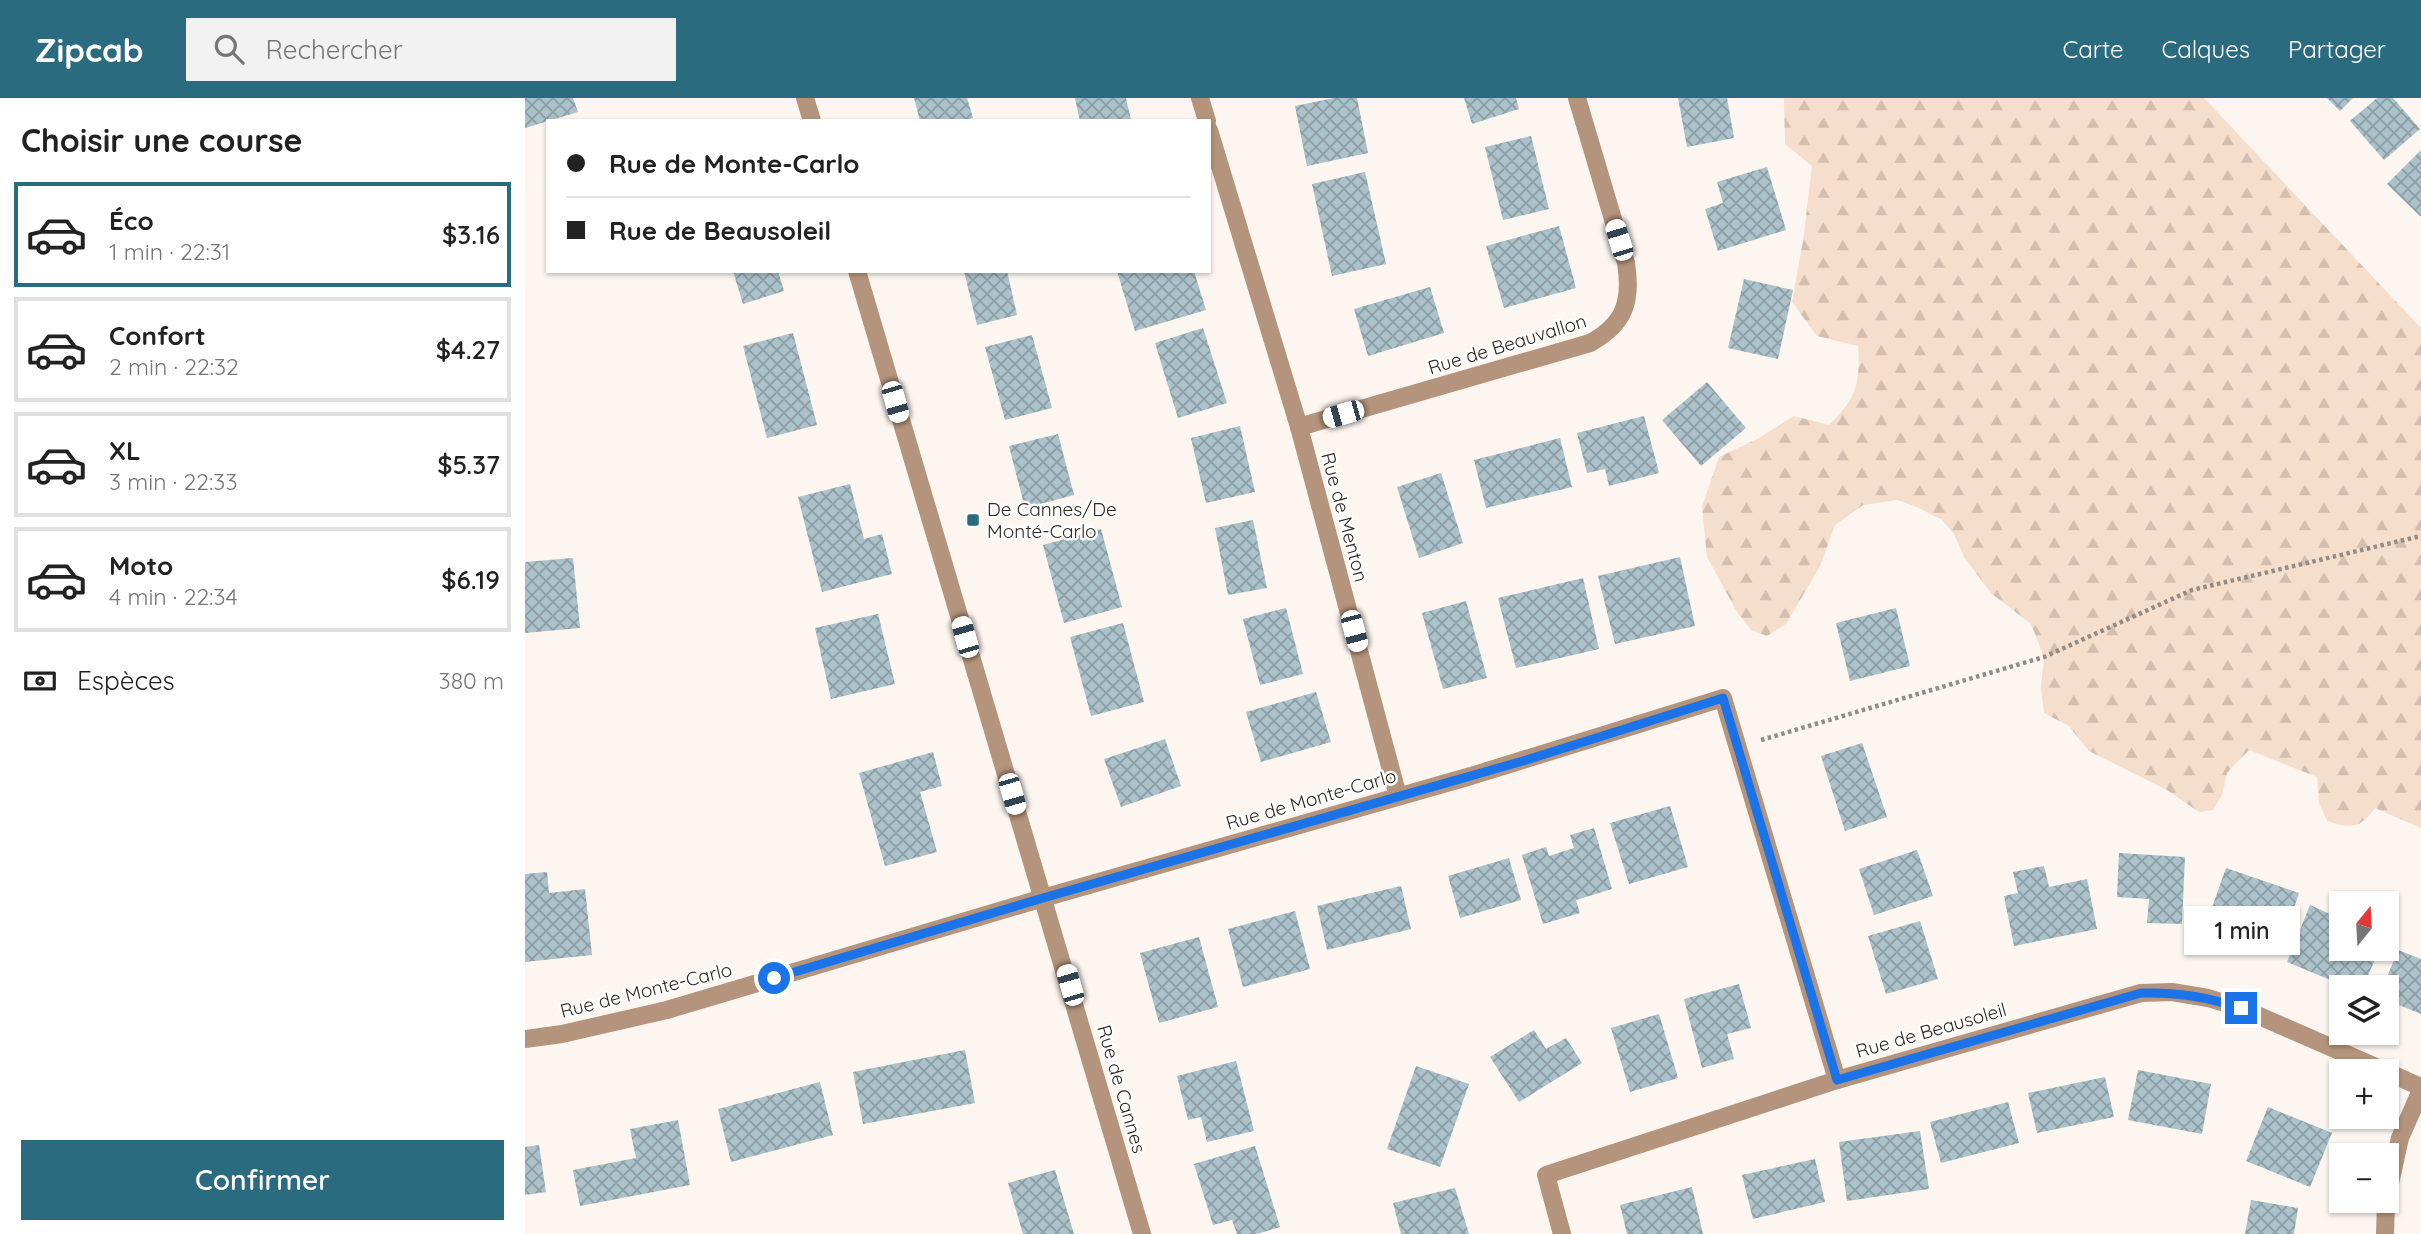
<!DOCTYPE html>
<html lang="fr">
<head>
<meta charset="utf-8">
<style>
	:root { --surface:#fff; --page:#f2f2f2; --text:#222; --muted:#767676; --line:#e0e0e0; --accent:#2b6b7f }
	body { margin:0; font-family:Quicksand,sans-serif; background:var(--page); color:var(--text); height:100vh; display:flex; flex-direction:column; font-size:26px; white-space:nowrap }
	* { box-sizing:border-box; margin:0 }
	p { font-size:23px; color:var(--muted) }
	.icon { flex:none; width:38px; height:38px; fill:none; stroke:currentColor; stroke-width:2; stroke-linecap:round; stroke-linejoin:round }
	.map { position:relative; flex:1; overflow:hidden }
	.drawer { display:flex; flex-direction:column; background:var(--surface); width:525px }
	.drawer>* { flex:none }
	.hud { position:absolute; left:21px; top:21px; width:665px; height:154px; border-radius:0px; box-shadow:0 2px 5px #0004; display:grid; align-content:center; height:154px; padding:0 21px; background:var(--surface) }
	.needle { width:46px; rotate:18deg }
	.tools { position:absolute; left:1804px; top:793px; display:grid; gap:14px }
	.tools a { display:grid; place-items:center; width:70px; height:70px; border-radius:0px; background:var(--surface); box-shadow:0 2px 5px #0004; font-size:35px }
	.end { position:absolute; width:32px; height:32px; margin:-16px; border:9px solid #1a73e8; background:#fff; box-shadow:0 0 0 4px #fff }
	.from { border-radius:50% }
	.bubble { position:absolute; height:49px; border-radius:0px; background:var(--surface); box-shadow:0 2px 5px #0004; font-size:23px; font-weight:600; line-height:49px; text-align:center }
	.car { position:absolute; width:21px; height:42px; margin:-21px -10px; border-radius:9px; box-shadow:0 0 5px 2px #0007; background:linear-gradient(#fff 24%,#345 0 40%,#fff 0 76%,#345 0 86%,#fff 0) }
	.hud b { display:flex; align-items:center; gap:24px; height:66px; font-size:26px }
	.hud b+b { border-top:2px solid var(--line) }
	.hud i { width:18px; height:18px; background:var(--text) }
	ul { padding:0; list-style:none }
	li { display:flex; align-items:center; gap:21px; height:105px; margin:0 14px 10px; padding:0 7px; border:4px solid var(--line); border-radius:0px }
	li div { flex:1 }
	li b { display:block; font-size:26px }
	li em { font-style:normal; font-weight:600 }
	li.active { border-color:var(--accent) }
	li>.icon { width:63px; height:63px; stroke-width:1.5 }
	h2 { padding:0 21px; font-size:32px; line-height:84px }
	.pay { display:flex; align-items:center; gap:18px; height:77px; padding:0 21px; font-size:26px }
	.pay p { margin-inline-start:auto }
	.cta { display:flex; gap:14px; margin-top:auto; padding:14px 21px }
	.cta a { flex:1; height:80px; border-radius:0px; background:var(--accent); color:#fff; font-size:28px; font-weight:600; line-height:80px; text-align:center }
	header { display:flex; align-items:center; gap:42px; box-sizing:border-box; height:98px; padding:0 35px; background:var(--accent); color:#fff }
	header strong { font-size:33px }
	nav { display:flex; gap:38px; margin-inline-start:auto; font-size:24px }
	.search { width:490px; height:63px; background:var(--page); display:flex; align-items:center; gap:18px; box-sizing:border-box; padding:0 24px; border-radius:0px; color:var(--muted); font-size:26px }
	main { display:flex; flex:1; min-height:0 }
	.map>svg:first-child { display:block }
	.forest { fill:url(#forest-firs) }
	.building { fill:url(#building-cross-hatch) }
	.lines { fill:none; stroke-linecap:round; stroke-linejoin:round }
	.path { stroke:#928b86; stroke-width:4.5; stroke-dasharray:3.5 3.5; stroke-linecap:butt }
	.minor { stroke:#b4947c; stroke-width:18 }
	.route { stroke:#1a73e8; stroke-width:9 }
	.poi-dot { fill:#2b6b7f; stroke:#fff; stroke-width:2.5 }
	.labels { text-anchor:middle; stroke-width:5; stroke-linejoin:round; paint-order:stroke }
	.street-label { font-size:19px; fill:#2f2824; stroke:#fff }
	.poi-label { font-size:19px; fill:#2f2824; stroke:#fff; text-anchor:start }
</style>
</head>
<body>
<header>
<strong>Zipcab</strong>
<div class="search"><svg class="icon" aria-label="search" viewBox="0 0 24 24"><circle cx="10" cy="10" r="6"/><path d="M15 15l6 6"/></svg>Rechercher</div>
<nav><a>Carte</a><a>Calques</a><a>Partager</a></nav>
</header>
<main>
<section class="drawer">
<h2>Choisir une course</h2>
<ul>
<li class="active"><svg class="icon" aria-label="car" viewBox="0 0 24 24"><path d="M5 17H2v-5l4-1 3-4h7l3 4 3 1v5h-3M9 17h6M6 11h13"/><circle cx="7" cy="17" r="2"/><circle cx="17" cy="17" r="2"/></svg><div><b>Éco</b><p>1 min · 22:31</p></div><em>$3.16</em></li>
<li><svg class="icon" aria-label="car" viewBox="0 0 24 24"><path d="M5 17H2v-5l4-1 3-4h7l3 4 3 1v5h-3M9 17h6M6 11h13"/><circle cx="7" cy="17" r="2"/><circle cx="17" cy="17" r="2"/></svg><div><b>Confort</b><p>2 min · 22:32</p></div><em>$4.27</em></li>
<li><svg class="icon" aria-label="car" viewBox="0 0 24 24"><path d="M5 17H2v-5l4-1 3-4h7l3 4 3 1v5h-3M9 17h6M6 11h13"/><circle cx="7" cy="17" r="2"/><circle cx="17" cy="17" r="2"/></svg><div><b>XL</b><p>3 min · 22:33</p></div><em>$5.37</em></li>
<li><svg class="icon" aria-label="car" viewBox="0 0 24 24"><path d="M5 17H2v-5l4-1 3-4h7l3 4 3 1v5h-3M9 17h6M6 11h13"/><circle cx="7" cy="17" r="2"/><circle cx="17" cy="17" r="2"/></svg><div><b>Moto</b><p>4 min · 22:34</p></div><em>$6.19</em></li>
</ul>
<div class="pay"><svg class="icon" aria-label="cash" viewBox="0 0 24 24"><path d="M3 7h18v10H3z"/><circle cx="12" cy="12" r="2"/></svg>Espèces<p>380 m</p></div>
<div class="cta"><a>Confirmer</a></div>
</section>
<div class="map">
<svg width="1896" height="1136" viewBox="0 0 1896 1136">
	<defs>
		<pattern id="forest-firs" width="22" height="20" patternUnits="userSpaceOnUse" patternTransform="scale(1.75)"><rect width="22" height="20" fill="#f6decc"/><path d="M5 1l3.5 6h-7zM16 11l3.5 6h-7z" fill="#d3beaf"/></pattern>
		<pattern id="building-cross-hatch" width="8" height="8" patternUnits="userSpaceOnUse" patternTransform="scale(1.75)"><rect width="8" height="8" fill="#acc2ca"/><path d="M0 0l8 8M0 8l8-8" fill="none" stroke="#8c9ea4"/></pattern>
	</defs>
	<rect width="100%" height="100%" fill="#fcf5f0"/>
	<!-- forest -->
	<path class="forest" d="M1259 0H1679L1896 230V730L1850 710C1834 732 1826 730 1802 723L1794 705 1792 679 1724 652 1702 675 1697 697 1688 712 1674 714 1642 692 1564 653 1544 628 1519 615 1516 589 1519 559 1506 526 1467 496 1439 459 1429 436 1417 422 1392 409 1372 402 1338 407 1310 427 1295 468 1261 526 1242 538 1226 532 1212 514 1182 459 1177 409 1194 359 1232 341 1269 318 1304 327C1332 300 1335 286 1333 248L1292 238 1267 204 1278 143 1287 68 1260 46Z"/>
	<!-- building -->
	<g class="building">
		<path d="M0 0H48L53 14 0 30Z"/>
		<path d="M389 0H442L448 20 437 23H395Z"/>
		<path d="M550 0H601L606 22 555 23Z"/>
		<path d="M809 0H832L843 55 782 68 770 8Z"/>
		<path d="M939 0H991L994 11 947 26Z"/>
		<path d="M1153 0H1202L1209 40 1162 49Z"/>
		<path d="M1802 0H1828L1815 13Z"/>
		<path d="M1852 0H1868L1895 31 1859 62 1825 23Z"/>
		<path d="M1006 38 1024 111 978 122 960 49Z"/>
		<path d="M1896 52V119L1862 86Z"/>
		<path d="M1242 69 1261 132 1193 153 1180 111 1198 105 1192 84Z"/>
		<path d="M840 74 861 166 807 178 787 86Z"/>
		<path d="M1034 128 1051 190 979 210 961 148Z"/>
		<path d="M208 173H253L259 193 218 206Z"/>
		<path d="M439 173H482L492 217 452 227Z"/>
		<path d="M592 173H669L681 212 610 233Z"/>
		<path d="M1219 181 1268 192 1253 261 1203 250Z"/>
		<path d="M905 189 919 235 843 258 829 211Z"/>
		<path d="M678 230 702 305 653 320 630 245Z"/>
		<path d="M268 235 292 327 242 340 218 248Z"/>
		<path d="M507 237 527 310 480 322 460 249Z"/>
		<path d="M1182 284 1221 330 1176 368 1137 322Z"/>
		<path d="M1119 318 1134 375 1084 388 1080 371 1062 375 1052 335Z"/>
		<path d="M715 328 730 394 681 405 666 340Z"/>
		<path d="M533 336 549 397 500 410 484 348Z"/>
		<path d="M1035 340 1047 389 961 410 949 362Z"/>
		<path d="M916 375 938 445 894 460 872 389Z"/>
		<path d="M325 386 339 441 357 436 367 476 297 494 273 399Z"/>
		<path d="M728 422 742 490 703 497 690 430Z"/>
		<path d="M576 431 597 509 539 525 518 447Z"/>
		<path d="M1155 459 1170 528 1090 546 1073 478Z"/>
		<path d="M48 460 55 530 0 535V464Z"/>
		<path d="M1058 480 1074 551 991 570 973 500Z"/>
		<path d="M941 503 962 580 918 591 897 515Z"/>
		<path d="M761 510 778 576 735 587 718 521Z"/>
		<path d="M1371 510 1385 568 1325 583 1311 525Z"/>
		<path d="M353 516 370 586 306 601 290 530Z"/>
		<path d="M598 525 619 604 566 618 545 539Z"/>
		<path d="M791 594 806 644 736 664 721 614Z"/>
		<path d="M640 641 656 688 596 709 579 661Z"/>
		<path d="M1337 645 1362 719 1320 733 1296 658Z"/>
		<path d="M408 654 417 688 395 694 412 754 360 768 334 675Z"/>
		<path d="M1145 708 1163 769 1104 786 1085 725Z"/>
		<path d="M1069 730 1087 791 1051 802 1055 815 1018 826 997 757 1021 749 1024 758 1049 750 1045 737Z"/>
		<path d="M1392 752 1408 798 1349 817 1334 771Z"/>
		<path d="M1594 755 1660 759 1657 826 1622 825 1624 801 1592 799Z"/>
		<path d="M984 760 996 802 935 820 923 778Z"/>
		<path d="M1519 768 1524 789 1562 781 1572 831 1489 848 1479 798 1493 795 1488 774Z"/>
		<path d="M1701 770 1774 795 1756 849 1682 824Z"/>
		<path d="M22 774 24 795 60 791 67 857 0 864V776Z"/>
		<path d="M876 788 886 831 802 852 792 808Z"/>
		<path d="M1785 807 1816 821V850H1855L1838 889H1822L1762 864Z"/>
		<path d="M770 813 785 871 718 889 703 831Z"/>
		<path d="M1395 823 1413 881 1361 896 1343 838Z"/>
		<path d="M674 839 693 909 634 925 615 855Z"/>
		<path d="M1873 852 1896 861V916L1862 902V889H1858Z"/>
		<path d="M1214 886 1226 930 1202 936 1209 961 1177 970 1159 901Z"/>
		<path d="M1134 916 1153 980 1105 994 1086 930Z"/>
		<path d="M1009 932 1021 951 1041 940 1057 965 994 1004 965 959Z"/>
		<path d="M440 952 450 1005 338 1026 328 974Z"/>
		<path d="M711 963 729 1033 682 1044 676 1019 663 1022 652 978Z"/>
		<path d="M891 968 944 986 915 1069 862 1051Z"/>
		<path d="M1613 972 1686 986 1677 1036 1603 1022Z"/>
		<path d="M1580 979 1589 1019 1512 1035 1503 995Z"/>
		<path d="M295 984 308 1037 206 1064 193 1011Z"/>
		<path d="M1483 1004 1494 1045 1416 1065 1405 1024Z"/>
		<path d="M1743 1009 1807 1035 1785 1089 1721 1063Z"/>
		<path d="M153 1022 165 1087 55 1108 48 1072 111 1060 105 1031Z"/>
		<path d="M1395 1033 1404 1091 1322 1103 1314 1044Z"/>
		<path d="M14 1047 21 1094 0 1097V1049Z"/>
		<path d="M730 1048 755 1129 732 1136H712L707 1122 688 1127 669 1066Z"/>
		<path d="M1290 1061 1300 1104 1228 1121 1217 1077Z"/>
		<path d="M530 1072 549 1136H498L483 1085Z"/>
		<path d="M1167 1089 1178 1136H1102L1095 1107Z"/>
		<path d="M930 1090 944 1136H876L868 1105Z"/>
		<path d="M1726 1102 1773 1110 1769 1136H1720Z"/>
	</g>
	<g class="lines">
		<!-- path -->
		<path class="path" d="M1236 642 1519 559 1667 492 1896 438"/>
		<!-- minor -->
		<g class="minor">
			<path d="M280 0 287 23"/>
			<path d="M675 0 682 23"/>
			<path d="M684 32 774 329 873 698"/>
			<path d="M332 173 617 1136"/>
			<path d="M774 329 1065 245C1100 226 1107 203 1101 165L1052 0"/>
			<path d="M0 941 37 936 142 912 518 800 946 678 1198 600 1312 982"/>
			<path d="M1862 974 1896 989"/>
			<path d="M1862 1099 1875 1040 1896 992"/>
			<path d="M1037 1136 1021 1077 1312 982 1616 895 1647 894 1683 900 1716 910 1860 973"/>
			<path d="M1860 1136 1861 1102"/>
		</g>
	</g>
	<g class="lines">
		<!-- route -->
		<path class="route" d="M249 880 518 800 998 663 1198 600 1312 982 1616 895C1653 894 1681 899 1716 910"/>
	</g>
	<!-- markers -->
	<rect class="poi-dot" x="441" y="415" width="14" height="14" rx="3.5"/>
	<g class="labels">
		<!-- street labels -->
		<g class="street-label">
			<text transform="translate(982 246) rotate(-17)" y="7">Rue de Beauvallon</text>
			<text transform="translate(820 419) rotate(75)" y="7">Rue de Menton</text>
			<text transform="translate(786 701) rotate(-16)" y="7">Rue de Monte-Carlo</text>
			<text transform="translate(121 892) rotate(-14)" y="7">Rue de Monte-Carlo</text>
			<text transform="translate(1406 932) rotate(-16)" y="7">Rue de Beausoleil</text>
			<text transform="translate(597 991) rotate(74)" y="7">Rue de Cannes</text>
		</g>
		<!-- poi labels -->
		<g class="poi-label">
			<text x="462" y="418">De Cannes/De<tspan x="462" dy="22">Monté-Carlo</tspan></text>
		</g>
	</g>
</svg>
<div class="tools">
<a><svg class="needle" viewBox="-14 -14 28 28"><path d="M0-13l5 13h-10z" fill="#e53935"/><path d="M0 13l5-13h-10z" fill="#767676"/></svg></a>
<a><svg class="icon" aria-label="layers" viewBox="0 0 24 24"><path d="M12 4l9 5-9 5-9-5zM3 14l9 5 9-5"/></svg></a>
<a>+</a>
<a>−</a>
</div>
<i class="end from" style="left:249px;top:880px"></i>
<i class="end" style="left:1716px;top:910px"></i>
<div class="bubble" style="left:1659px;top:808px;width:116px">1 min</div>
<i class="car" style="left:1094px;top:142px;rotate:343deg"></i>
<i class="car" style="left:370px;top:304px;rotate:164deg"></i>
<i class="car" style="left:818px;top:316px;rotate:254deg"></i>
<i class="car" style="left:829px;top:533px;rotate:165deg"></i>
<i class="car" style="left:440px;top:539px;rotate:344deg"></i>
<i class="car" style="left:487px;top:696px;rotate:164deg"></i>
<i class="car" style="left:545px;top:887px;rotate:344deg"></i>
<div class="hud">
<b><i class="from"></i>Rue de Monte-Carlo</b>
<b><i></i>Rue de Beausoleil</b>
</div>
</div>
</main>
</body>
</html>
